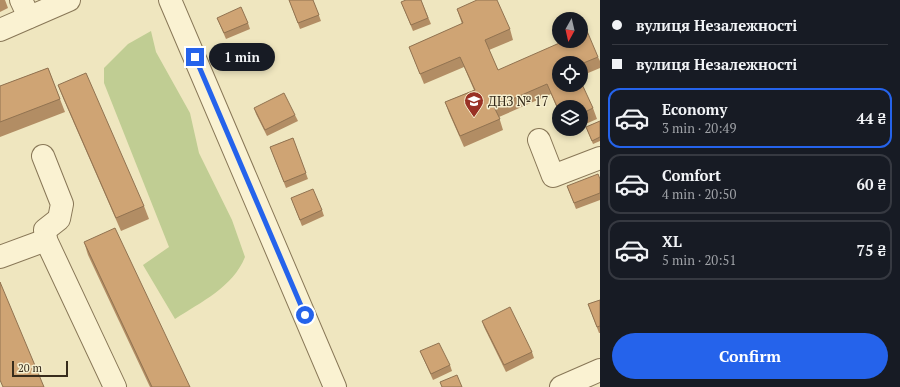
<!DOCTYPE html>
<html lang="en">
<head>
<meta charset="utf-8">
<style>
	:root { --surface:#171b24; --page:#242831; --text:#f1f3f6; --muted:#9ea1a6; --line:#363941; --accent:#2563eb }
	body { margin:0; font-family:"PT Serif",serif; background:var(--page); color:var(--text); height:100vh; display:flex; flex-direction:column; font-size:15px; white-space:nowrap }
	* { box-sizing:border-box; margin:0 }
	p { font-size:13px; color:var(--muted) }
	.icon { flex:none; width:22px; height:22px; fill:none; stroke:currentColor; stroke-width:2; stroke-linecap:round; stroke-linejoin:round }
	.map { position:relative; flex:1; overflow:hidden }
	.drawer { display:flex; flex-direction:column; background:var(--surface); width:300px }
	.drawer>* { flex:none }
	.hud { display:grid; align-content:center; height:88px; padding:0 12px; background:var(--surface) }
	.needle { width:26px; rotate:188deg }
	.controls { position:absolute; left:552px; top:12px; display:grid; gap:8px }
	.controls a { display:grid; place-items:center; width:36px; height:36px; border-radius:50%; background:var(--surface); box-shadow:0 2px 6px #0003; font-size:20px }
	.scale { position:absolute; left:12px; bottom:10px; width:56px; box-sizing:border-box; padding-left:4px; border:2px solid #372c1c; border-top:0; font-size:11px; line-height:14px; white-space:nowrap; color:#372c1c; -webkit-text-stroke:3px #f6efcf; paint-order:stroke }
	.end { position:absolute; width:18px; height:18px; margin:-9px; border:5px solid #2563eb; background:#fff; box-shadow:0 0 0 2px #fff }
	.from { border-radius:50% }
	.bubble { position:absolute; height:28px; border-radius:14px; background:var(--surface); box-shadow:0 2px 6px #0003; font-size:13px; font-weight:800; line-height:28px; text-align:center }
	.hud b { display:flex; align-items:center; gap:14px; height:38px; font-size:15px }
	.hud b+b { border-top:1px solid var(--line) }
	.hud i { width:10px; height:10px; background:var(--text) }
	ul { padding:0; list-style:none }
	li { display:flex; align-items:center; gap:12px; height:60px; margin:0 8px 6px; padding:0 4px; border:2px solid var(--line); border-radius:12px }
	li div { flex:1 }
	li b { display:block; font-size:15px }
	li em { font-style:normal; font-weight:800 }
	li.active { border-color:var(--accent) }
	li>.icon { width:36px; height:36px; stroke-width:1.5 }
	.cta { display:flex; gap:8px; margin-top:auto; padding:8px 12px }
	.cta a { flex:1; height:46px; border-radius:24px; background:var(--accent); color:#fff; font-size:16px; font-weight:800; line-height:46px; text-align:center }
	main { display:flex; flex:1; min-height:0 }
	.map>svg:first-child { display:block }
	.green { fill:#c0cd93 }
	.lines { fill:none; stroke-linecap:round; stroke-linejoin:round }
	.minor-casing { stroke:#887757; stroke-width:24 }
	.minor { stroke:#faf2d2; stroke-width:22 }
	.wall { fill:#b28d64 }
	.building { fill:#cfa474; stroke:#917351 }
	.route { stroke:#2563eb; stroke-width:5 }
	.labels { text-anchor:middle; stroke-width:3; stroke-linejoin:round; paint-order:stroke }
	.poi-label { font-size:13px; fill:#372c1c; stroke:#f6efcf; text-anchor:start }
</style>
</head>
<body>
<main>
<div class="map">
<svg width="600" height="387" viewBox="0 0 600 387">
	<rect width="100%" height="100%" fill="#efe6bf"/>
	<!-- green -->
	<path class="green" d="M151 31 156 52 190 113 199 153 232 220 245 257C233 287 201 302 175 319L143 265 169 247 104 83V68L128 44Z"/>
	<g class="lines">
		<defs>
			<g id="minor">
				<path d="M21 0 29 17"/>
				<path d="M170 0 335 387"/>
				<path d="M0 30 69 0"/>
				<path d="M539 140 553 176 600 158"/>
				<path d="M43 156 62 204 59 219 45 230 46 240 115 387"/>
				<path d="M0 257 46 240"/>
				<path d="M561 387 600 370"/>
			</g>
		</defs>
		<!-- minor casing -->
		<use href="#minor" class="minor-casing"/>
		<!-- minor -->
		<use href="#minor" class="minor"/>
	</g>
	<!-- wall -->
	<g class="wall">
		<path d="M0 0H5L8 8 0 12Z"/>
		<path d="M289 0H313L321 21 300 29Z"/>
		<path d="M421 0 431 24 413 31 401 2Z"/>
		<path d="M457 9 510 29 513 40 489 50 498 70 598 57 600 61V68L581 76V63H559L593 108 597 119 581 126V107H559V113L551 94 499 117 503 130 464 147 449 113 445 102 474 90 464 67 424 84 409 47 462 24Z"/>
		<path d="M217 18 248 23 250 29 226 39Z"/>
		<path d="M48 68 65 112 0 137V86Z"/>
		<path d="M58 85 144 206 149 219 121 231 63 98Z"/>
		<path d="M254 108 295 115 298 121 267 136 256 114Z"/>
		<path d="M600 121V141L593 144 586 127Z"/>
		<path d="M566 129H574L567 132Z"/>
		<path d="M293 138 308 179 286 188 270 147Z"/>
		<path d="M600 179V200L576 209 567 186Z"/>
		<path d="M291 198 322 210 324 216 302 226Z"/>
		<path d="M84 242 190 387H150L88 255Z"/>
		<path d="M600 300V333H599L588 304Z"/>
		<path d="M482 321 532 352 534 358 506 372 484 327Z"/>
		<path d="M420 351 450 365 452 371 433 380Z"/>
	</g>
	<!-- building -->
	<g class="building">
		<path d="M289 0H313L319 15 298 23Z"/>
		<path d="M406 0H421L428 18 411 25 401 2Z"/>
		<path d="M477 0H497L510 29 485 40 498 70 564 41H581V34L587 31 598 57 581 64V63H559V85H581V82L593 108 581 114V107H559V111L547 84 494 107 500 119 460 136 445 102 475 90 460 57 420 74 409 47 463 23 457 9Z"/>
		<path d="M241 7 248 23 224 33 217 18Z"/>
		<path d="M48 68 60 99 0 122V86Z"/>
		<path d="M86 73 144 206 116 218 58 85Z"/>
		<path d="M284 93 295 115 265 130 254 108Z"/>
		<path d="M600 121V137L592 141 586 127Z"/>
		<path d="M293 138 306 173 284 182 270 147Z"/>
		<path d="M598 174 600 179V193L574 203 567 186Z"/>
		<path d="M313 189 322 210 300 220 291 198Z"/>
		<path d="M115 228 190 387H152L84 242Z"/>
		<path d="M0 282 44 387H3L0 380Z"/>
		<path d="M600 300V326L597 327 588 304Z"/>
		<path d="M510 307 532 352 504 365 482 321Z"/>
		<path d="M439 343 450 365 431 374 420 351Z"/>
		<path d="M457 375 462 387H442L440 382Z"/>
	</g>
	<g class="lines">
		<!-- route -->
		<path class="route" d="M195 57 305 315"/>
	</g>
	<!-- icons -->
	<defs>
		<symbol id="school-pin" viewBox="-11 -11 22 30"><path d="M0 17L-7.5 6A9.5 9.5 0 1 1 7.5 6Z" fill="#993125" stroke="#f6efcf"/><path d="M0-5L7-2L0 1L-7-2ZM-4 1L0 2.5L4 1V4Q0 6-4 4Z" fill="#fff"/></symbol>
	</defs>
	<g fill-rule="evenodd">
		<use href="#school-pin" x="463" y="90" width="22" height="30"/>
	</g>
	<g class="labels">
		<!-- poi labels -->
		<g class="poi-label">
			<text x="488" y="106">ДНЗ № 17</text>
		</g>
	</g>
</svg>
<div class="controls">
<a><svg class="needle" viewBox="-14 -14 28 28"><path d="M0-13l5 13h-10z" fill="#e53935"/><path d="M0 13l5-13h-10z" fill="#9ea1a6"/></svg></a>
<a><svg class="icon" aria-label="locate" viewBox="0 0 24 24"><circle cx="12" cy="12" r="6"/><path d="M12 2v4M12 18v4M2 12h4M18 12h4"/></svg></a>
<a><svg class="icon" aria-label="layers" viewBox="0 0 24 24"><path d="M12 4l9 5-9 5-9-5zM3 14l9 5 9-5"/></svg></a>
</div>
<div class="scale">20 m</div>
<i class="end from" style="left:305px;top:315px"></i>
<i class="end" style="left:195px;top:57px"></i>
<div class="bubble" style="left:209px;top:43px;width:66px">1 min</div>
</div>
<section class="drawer">
<div class="hud">
<b><i class="from"></i>вулиця Незалежності</b>
<b><i></i>вулиця Незалежності</b>
</div>
<ul>
<li class="active"><svg class="icon" aria-label="car" viewBox="0 0 24 24"><path d="M5 17H2v-5l4-1 3-4h7l3 4 3 1v5h-3M9 17h6M6 11h13"/><circle cx="7" cy="17" r="2"/><circle cx="17" cy="17" r="2"/></svg><div><b>Economy</b><p>3 min · 20:49</p></div><em>44 ₴</em></li>
<li><svg class="icon" aria-label="car" viewBox="0 0 24 24"><path d="M5 17H2v-5l4-1 3-4h7l3 4 3 1v5h-3M9 17h6M6 11h13"/><circle cx="7" cy="17" r="2"/><circle cx="17" cy="17" r="2"/></svg><div><b>Comfort</b><p>4 min · 20:50</p></div><em>60 ₴</em></li>
<li><svg class="icon" aria-label="car" viewBox="0 0 24 24"><path d="M5 17H2v-5l4-1 3-4h7l3 4 3 1v5h-3M9 17h6M6 11h13"/><circle cx="7" cy="17" r="2"/><circle cx="17" cy="17" r="2"/></svg><div><b>XL</b><p>5 min · 20:51</p></div><em>75 ₴</em></li>
</ul>
<div class="cta"><a>Confirm</a></div>
</section>
</main>
</body>
</html>
